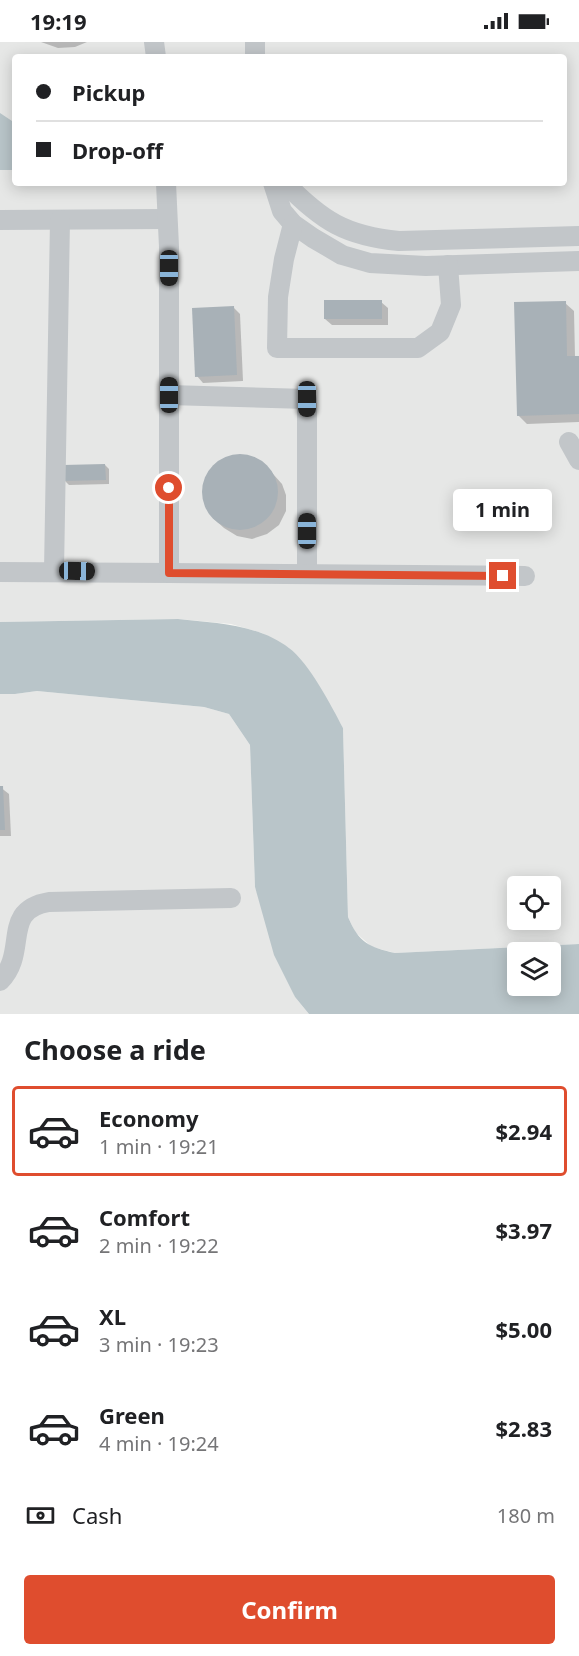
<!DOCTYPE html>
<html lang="en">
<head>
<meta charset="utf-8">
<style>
	:root { --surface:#fff; --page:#f6f6f6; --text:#202124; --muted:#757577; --line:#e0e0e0; --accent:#df4d2e }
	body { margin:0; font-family:"Noto Sans",sans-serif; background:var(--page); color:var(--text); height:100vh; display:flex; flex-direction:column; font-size:22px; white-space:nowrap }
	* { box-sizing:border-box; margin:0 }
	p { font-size:20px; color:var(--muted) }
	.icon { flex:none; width:33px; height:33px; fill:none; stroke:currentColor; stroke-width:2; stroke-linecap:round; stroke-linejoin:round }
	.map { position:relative; height:972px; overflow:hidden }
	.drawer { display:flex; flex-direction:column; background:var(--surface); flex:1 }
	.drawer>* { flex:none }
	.hud { position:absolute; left:12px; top:12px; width:555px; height:132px; border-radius:6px; box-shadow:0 3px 15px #0003; display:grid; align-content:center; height:132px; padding:0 24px; background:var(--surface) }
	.fabs { position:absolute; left:507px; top:834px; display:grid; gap:12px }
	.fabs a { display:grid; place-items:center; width:54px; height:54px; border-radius:6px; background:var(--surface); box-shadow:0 3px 15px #0003; font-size:30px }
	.end { position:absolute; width:27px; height:27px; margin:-14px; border:8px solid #df4d2e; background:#fff; box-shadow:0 0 0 3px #fff }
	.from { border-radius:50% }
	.bubble { position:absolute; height:42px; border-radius:6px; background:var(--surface); box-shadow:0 3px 15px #0003; font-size:20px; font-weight:700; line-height:42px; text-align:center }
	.car { position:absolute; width:18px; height:36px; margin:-18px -9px; border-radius:8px; box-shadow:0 0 4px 2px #0007; background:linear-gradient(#222 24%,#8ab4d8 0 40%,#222 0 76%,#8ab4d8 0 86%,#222 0) }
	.hud b { display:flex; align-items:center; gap:21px; height:57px; font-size:22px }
	.hud b+b { border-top:2px solid var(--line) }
	.hud i { width:15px; height:15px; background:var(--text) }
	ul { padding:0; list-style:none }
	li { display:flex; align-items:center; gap:18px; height:90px; margin:0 12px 9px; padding:0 12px; border:3px solid transparent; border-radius:6px }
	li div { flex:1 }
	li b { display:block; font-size:22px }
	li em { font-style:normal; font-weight:700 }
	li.on { border-color:var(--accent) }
	li>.icon { width:54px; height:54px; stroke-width:1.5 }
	h2 { padding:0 24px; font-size:27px; line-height:72px }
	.pay { display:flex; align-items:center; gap:15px; height:66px; padding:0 24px; font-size:22px }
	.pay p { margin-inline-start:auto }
	.button { display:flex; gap:12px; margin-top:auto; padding:12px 24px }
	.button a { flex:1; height:69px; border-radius:6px; background:var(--accent); color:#fff; font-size:24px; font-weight:700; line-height:69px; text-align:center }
	.status { display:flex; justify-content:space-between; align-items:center; height:42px; padding:0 30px; background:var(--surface); direction:ltr }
	.status svg { height:16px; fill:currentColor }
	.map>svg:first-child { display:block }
	.built { fill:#e6e7e6; fill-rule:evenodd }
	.water { fill:#b9c5c9; fill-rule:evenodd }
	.shadow { fill:#0003 }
	.building { fill:#a8b1b7 }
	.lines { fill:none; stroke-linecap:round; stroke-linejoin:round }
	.minor { stroke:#c2c6c9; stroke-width:20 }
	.route { stroke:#df4d2e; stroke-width:8 }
</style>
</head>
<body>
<div class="status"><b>19:19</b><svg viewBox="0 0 49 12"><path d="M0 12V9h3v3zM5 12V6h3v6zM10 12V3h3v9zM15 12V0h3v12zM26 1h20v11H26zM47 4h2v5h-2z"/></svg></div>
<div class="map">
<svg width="579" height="972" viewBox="0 0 579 972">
	<rect width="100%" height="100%" fill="#f8f8f5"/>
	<!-- built -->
	<g class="built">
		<path d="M0 0H579V902L395 911 372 905 355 890 348 875 343 686 312 634 289 606 262 591 231 582 178 577 0 580ZM15 15H564V141H15ZM518 844H550V878H518Z"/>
		<path d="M37 649 204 665 229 672 250 703 255 845 295 955 309 972H0V652H15Z"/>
	</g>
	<!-- water -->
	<g class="water">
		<path d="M0 71 15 81V128H0Z"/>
		<path d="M178 577C215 581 258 582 289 606 309 621 331 663 343 686L348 875C359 901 369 905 395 911L579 902V972H309L295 955 274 913 255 845 250 703 229 672 204 665 37 649 15 652H0V580ZM518 910H550V944H518Z"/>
	</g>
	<!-- shadow -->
	<g class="shadow">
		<path d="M41 0H87L75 5 58 6Z"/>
		<path d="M381 260 388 266V283H332L325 277Z"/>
		<path d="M565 261 574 269 575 315H579V380L527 382 518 373Z"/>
		<path d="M234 266 240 272 243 339 203 341 197 334Z"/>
		<path d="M243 413 255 416 265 423 282 442 286 453V469L279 483 267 492 252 497 237 494 224 486 214 477 206 463 203 448 207 433 217 422 230 414Z"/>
		<path d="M105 423 109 427V442L69 443 65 439Z"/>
		<path d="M0 745 9 752 11 794H0Z"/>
	</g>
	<!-- building -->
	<g class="building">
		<rect x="324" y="258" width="58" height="19"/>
		<path d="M566 259 567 314H579V372L517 374 514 260Z"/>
		<path d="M234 264 237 333 195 335 192 266Z"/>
		<circle cx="240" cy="450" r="38"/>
		<path d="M105 422 106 438 63 439V423Z"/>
		<path d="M0 744H3L5 788H0Z"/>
	</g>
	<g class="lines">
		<!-- minor -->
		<g class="minor">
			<path d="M154 0 156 15"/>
			<path d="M255 0V15"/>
			<path d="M273 141 282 169 293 182 313 196 342 213 370 221 426 224 579 219"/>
			<path d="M285 141C322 179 346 194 399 199L579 194"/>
			<path d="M0 178 167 177"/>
			<path d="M293 182 284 217 278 255 277 306H418L440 290 451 263 448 223"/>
			<path d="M169 353 307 357V532"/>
			<path d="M569 400 579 418"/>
			<path d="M54 529 60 178"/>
			<path d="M0 530 169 531V205L166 141"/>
			<path d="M169 531 525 534"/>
			<path d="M0 939C29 910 0 868 49 860L231 856"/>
		</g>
	</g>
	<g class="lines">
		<!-- route -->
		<path class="route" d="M169 446V531L503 534"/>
	</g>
</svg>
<div class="fabs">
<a><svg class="icon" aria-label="locate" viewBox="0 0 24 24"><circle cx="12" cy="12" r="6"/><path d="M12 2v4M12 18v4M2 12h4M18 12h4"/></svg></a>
<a><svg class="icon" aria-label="layers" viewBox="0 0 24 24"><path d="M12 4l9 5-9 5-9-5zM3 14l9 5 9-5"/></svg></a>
</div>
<i class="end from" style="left:169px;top:446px"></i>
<i class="end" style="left:503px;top:534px"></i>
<div class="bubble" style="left:453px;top:447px;width:99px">1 min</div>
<i class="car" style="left:169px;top:226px;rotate:180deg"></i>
<i class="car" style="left:169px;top:353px;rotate:0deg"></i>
<i class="car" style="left:307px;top:357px;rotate:180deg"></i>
<i class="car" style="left:307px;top:489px;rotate:0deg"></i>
<i class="car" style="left:77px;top:529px;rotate:91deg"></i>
<div class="hud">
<b><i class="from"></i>Pickup</b>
<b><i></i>Drop-off</b>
</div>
</div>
<section class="drawer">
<h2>Choose a ride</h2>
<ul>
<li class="on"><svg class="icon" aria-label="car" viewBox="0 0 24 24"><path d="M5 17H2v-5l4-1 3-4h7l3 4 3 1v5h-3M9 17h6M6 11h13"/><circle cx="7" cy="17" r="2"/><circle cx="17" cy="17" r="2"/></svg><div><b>Economy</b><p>1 min · 19:21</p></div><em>$2.94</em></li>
<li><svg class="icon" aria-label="car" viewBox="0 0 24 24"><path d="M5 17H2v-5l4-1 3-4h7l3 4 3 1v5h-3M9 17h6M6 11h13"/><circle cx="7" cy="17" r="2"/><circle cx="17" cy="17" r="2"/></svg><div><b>Comfort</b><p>2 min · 19:22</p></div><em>$3.97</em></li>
<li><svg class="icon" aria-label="car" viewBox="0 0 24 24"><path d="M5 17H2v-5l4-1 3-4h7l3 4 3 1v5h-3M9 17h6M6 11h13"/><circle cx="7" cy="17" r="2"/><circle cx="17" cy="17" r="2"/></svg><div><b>XL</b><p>3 min · 19:23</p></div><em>$5.00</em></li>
<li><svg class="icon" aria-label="car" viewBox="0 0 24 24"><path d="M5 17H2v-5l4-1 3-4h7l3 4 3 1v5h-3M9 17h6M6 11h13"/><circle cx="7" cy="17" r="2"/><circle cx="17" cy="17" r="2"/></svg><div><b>Green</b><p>4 min · 19:24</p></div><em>$2.83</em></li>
</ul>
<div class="pay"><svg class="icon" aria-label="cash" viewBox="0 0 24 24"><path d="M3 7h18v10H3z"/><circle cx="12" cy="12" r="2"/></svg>Cash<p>180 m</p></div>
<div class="button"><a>Confirm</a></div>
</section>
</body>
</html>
